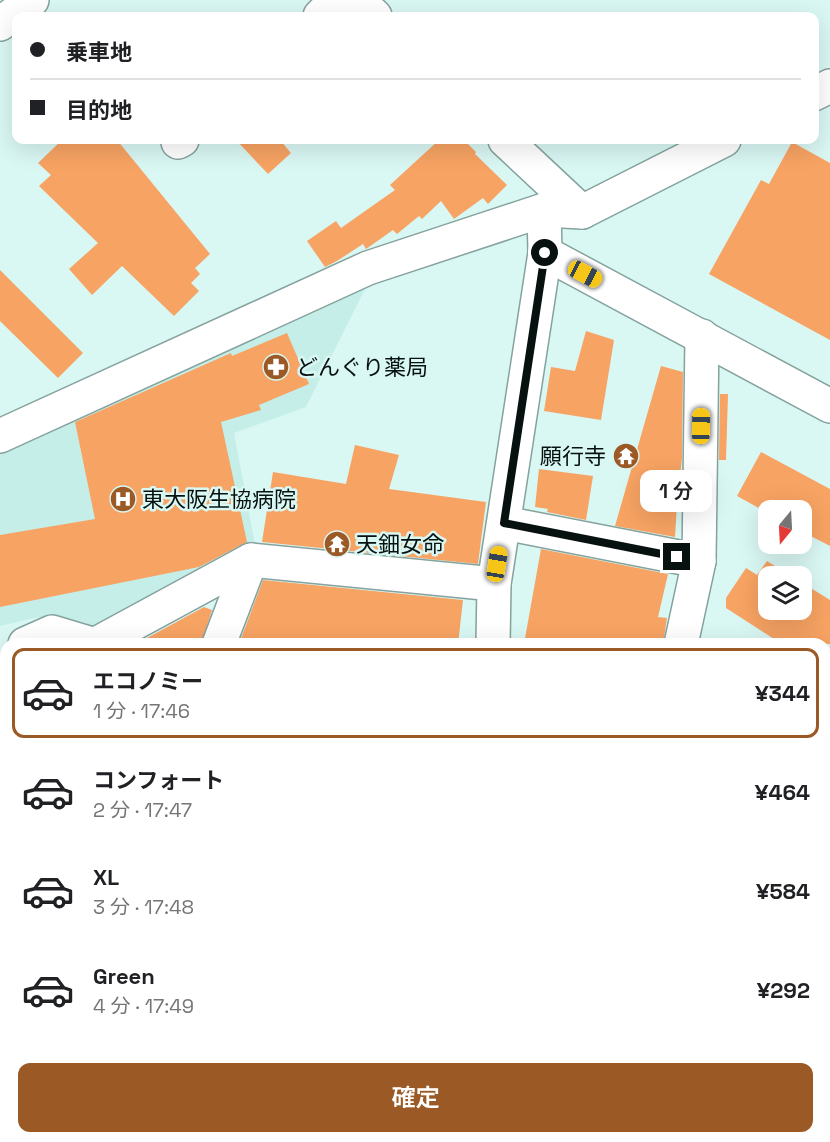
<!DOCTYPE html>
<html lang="ja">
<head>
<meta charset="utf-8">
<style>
	:root { --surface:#fff; --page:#f6f6f6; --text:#202124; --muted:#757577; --line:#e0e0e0; --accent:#9b5a25 }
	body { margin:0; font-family:"Space Grotesk","Noto Sans JP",sans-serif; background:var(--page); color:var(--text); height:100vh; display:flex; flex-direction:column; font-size:22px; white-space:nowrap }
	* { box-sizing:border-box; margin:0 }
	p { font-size:20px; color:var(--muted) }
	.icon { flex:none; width:33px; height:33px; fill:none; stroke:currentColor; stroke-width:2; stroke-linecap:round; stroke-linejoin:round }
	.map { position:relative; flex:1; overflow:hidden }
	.side { position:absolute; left:0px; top:638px; width:831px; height:506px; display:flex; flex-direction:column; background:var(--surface); border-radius:18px 18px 0 0; box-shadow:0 6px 24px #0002 }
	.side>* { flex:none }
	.banner { position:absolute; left:12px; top:12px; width:807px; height:132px; border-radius:12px; box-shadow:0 6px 24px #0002; display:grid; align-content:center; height:132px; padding:0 18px; background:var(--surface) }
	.needle { width:39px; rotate:198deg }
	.controls { position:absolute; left:758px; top:500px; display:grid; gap:12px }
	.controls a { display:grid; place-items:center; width:54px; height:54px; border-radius:12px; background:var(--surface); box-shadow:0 6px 24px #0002; font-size:30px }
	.end { position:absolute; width:27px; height:27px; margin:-14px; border:8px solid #071110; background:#fff; box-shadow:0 0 0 3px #fff }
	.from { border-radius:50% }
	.bubble { position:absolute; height:42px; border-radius:12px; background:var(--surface); box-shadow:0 6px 24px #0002; font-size:20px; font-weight:600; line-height:42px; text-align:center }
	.car { position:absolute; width:18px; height:36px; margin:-18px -9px; border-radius:8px; box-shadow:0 0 4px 2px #0007; background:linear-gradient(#f5c518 24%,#345 0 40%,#f5c518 0 76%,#345 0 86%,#f5c518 0) }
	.banner b { display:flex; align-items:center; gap:21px; height:57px; font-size:22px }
	.banner b+b { border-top:2px solid var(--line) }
	.banner i { width:15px; height:15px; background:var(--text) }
	ul { padding:10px 0 0; list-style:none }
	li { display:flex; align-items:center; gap:18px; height:90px; margin:0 12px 9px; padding:0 6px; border:3px solid transparent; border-radius:12px }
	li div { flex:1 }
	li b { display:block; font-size:22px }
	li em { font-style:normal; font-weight:600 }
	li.on { border-color:var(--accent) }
	li>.icon { width:54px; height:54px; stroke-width:1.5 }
	.cta { display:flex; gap:12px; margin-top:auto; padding:12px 18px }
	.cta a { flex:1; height:69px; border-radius:12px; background:var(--accent); color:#fff; font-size:24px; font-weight:600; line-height:69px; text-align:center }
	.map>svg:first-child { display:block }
	.built { fill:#c6eee9 }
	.green { fill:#88ece2 }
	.building { fill:#f7a363 }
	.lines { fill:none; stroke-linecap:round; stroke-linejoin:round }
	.minor-casing { stroke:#85a29e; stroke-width:36 }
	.minor { stroke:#fff; stroke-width:33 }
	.route { stroke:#071110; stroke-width:8 }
	.labels { text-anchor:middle; stroke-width:5; stroke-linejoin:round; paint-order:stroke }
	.poi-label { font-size:22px; fill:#071110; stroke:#d9f7f3; text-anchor:start }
</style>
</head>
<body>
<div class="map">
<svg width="830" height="1142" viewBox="0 0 830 1142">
	<rect width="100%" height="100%" fill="#d9f7f3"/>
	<!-- built -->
	<path class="built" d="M367 285 306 407 234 433 255 545 128 606 91 630 39 617 0 626V453Z"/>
	<!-- green -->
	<path class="green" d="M825 1017 830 1020V1142H742L744 1137H825Z"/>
	<!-- building -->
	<g class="building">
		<path d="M62 140H117L210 254 195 268 200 274 191 283 199 291 174 316 122 266 92 295 69 269 98 243 39 186 51 175 38 163Z"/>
		<path d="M236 140H280L291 153 268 174Z"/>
		<path d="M439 140H464L476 152 475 154 507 185 488 204 483 198 454 219 441 201 422 219 419 216 397 234 393 230 366 249 363 244 337 261 325 267 307 241 336 221 341 228 395 190 390 185Z"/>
		<path d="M792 142 830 163V340L709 274 761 180 769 184Z"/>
		<path d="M0 270 83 353 58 378 0 321Z"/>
		<path d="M586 331 614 340 601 420 544 411 551 367 575 371Z"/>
		<path d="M287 333 309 384 259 405 261 410 221 422 247 542 199 567 0 607V535L95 519 75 422 231 353 232 356Z"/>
		<path d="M661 366 683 372 682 458 678 495 674 502 677 504 675 537 615 526Z"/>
		<path d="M720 394H728L726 460H719Z"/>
		<path d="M355 445 399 455 389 489 486 502 478 564 262 542 273 472 346 484Z"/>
		<path d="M761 452 830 489V546L801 531V510H768V513L737 496Z"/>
		<path d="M539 469 593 476 586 520 547 512 548 509 535 507Z"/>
		<path d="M541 549 668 574 658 617 667 618 663 644H524Z"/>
		<path d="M767 561 791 576H768V609H801V582L830 600V644H782L726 608V598L746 568 757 575Z"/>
		<path d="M263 580 463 600 458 644H239Z"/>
		<path d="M204 607 212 610 201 644H136Z"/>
	</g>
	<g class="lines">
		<defs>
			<g id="minor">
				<path d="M358 0 375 16"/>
				<path d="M320 16 336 0"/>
				<path d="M0 24 32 0"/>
				<path d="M814 94 830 86"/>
				<path d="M505 140 582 212"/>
				<path d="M178 142 182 140"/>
				<path d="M545 253 830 406"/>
				<path d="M0 436 368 268 544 210 582 212 724 140"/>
				<path d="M504 523 699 561"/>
				<path d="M25 644 52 632 92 644"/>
				<path d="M96 644 251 560 494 584"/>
				<path d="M219 644 251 560"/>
				<path d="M493 644 494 584 545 253 544 210"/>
				<path d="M681 644 699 561 702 336"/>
				<path d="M0 700 6 687"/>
				<path d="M0 922 6 924"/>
				<path d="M825 983 830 985"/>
				<path d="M0 1081H6"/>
				<path d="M197 1137 212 1142"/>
				<path d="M506 1137 534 1139"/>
				<path d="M428 1142V1137"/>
			</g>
		</defs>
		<!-- minor casing -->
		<use href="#minor" class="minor-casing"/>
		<!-- minor -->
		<use href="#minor" class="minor"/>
	</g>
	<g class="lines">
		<!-- route -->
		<path class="route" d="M545 253 504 523 677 557"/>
	</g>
	<!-- icons -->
	<defs>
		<symbol id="pharmacy-disc" viewBox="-11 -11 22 22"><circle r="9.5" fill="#9b5a25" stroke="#d9f7f3"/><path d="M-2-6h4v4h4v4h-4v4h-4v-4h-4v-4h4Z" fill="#fff"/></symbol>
		<symbol id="temple-disc" viewBox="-11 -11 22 22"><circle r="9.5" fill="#9b5a25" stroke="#d9f7f3"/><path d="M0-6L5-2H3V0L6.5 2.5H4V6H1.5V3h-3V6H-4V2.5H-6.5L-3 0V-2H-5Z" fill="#fff"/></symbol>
		<symbol id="hospital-disc" viewBox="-11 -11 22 22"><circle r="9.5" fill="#9b5a25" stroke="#d9f7f3"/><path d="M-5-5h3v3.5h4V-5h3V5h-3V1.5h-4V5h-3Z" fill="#fff"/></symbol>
	</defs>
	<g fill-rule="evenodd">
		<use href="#pharmacy-disc" x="261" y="352" width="30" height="30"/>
		<use href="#temple-disc" x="611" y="441" width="30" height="30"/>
		<use href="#hospital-disc" x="108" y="484" width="30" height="30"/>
		<use href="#temple-disc" x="322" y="529" width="30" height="30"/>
	</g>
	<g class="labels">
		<!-- poi labels -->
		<g class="poi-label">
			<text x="296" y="375">どんぐり薬局</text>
			<text x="606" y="464" text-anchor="end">願行寺</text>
			<text x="142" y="507">東大阪生協病院</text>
			<text x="356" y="552">天鈿女命</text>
		</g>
	</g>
</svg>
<div class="controls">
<a><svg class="needle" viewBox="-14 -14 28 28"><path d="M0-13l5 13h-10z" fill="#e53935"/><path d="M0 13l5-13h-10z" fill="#757577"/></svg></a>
<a><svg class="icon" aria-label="layers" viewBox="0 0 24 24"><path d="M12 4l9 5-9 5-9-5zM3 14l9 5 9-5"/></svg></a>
</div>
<i class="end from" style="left:545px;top:253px"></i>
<i class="end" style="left:677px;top:557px"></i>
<div class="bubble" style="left:640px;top:470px;width:72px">1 分</div>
<i class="car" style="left:585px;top:274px;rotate:118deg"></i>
<i class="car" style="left:701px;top:426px;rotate:1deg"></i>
<i class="car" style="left:497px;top:564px;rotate:9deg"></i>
<div class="banner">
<b><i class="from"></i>乗車地</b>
<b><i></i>目的地</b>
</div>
<section class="side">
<ul>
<li class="on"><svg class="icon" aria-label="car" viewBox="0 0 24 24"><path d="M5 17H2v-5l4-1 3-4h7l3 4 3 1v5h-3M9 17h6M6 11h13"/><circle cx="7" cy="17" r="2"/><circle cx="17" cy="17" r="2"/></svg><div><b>エコノミー</b><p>1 分 · 17:46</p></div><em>¥344</em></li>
<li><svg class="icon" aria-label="car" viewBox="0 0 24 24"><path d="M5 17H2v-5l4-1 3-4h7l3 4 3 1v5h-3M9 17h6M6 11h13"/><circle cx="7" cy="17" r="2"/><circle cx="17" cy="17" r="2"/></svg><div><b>コンフォート</b><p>2 分 · 17:47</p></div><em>¥464</em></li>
<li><svg class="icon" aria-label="car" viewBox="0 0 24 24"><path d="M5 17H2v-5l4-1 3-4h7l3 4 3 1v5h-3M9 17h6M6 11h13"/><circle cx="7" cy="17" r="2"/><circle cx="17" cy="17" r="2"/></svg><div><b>XL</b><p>3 分 · 17:48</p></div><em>¥584</em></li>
<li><svg class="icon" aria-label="car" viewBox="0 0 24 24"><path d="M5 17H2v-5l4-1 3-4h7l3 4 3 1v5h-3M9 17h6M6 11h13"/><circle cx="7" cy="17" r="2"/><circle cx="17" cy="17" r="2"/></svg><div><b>Green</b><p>4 分 · 17:49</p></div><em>¥292</em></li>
</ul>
<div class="cta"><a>確定</a></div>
</section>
</div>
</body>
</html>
